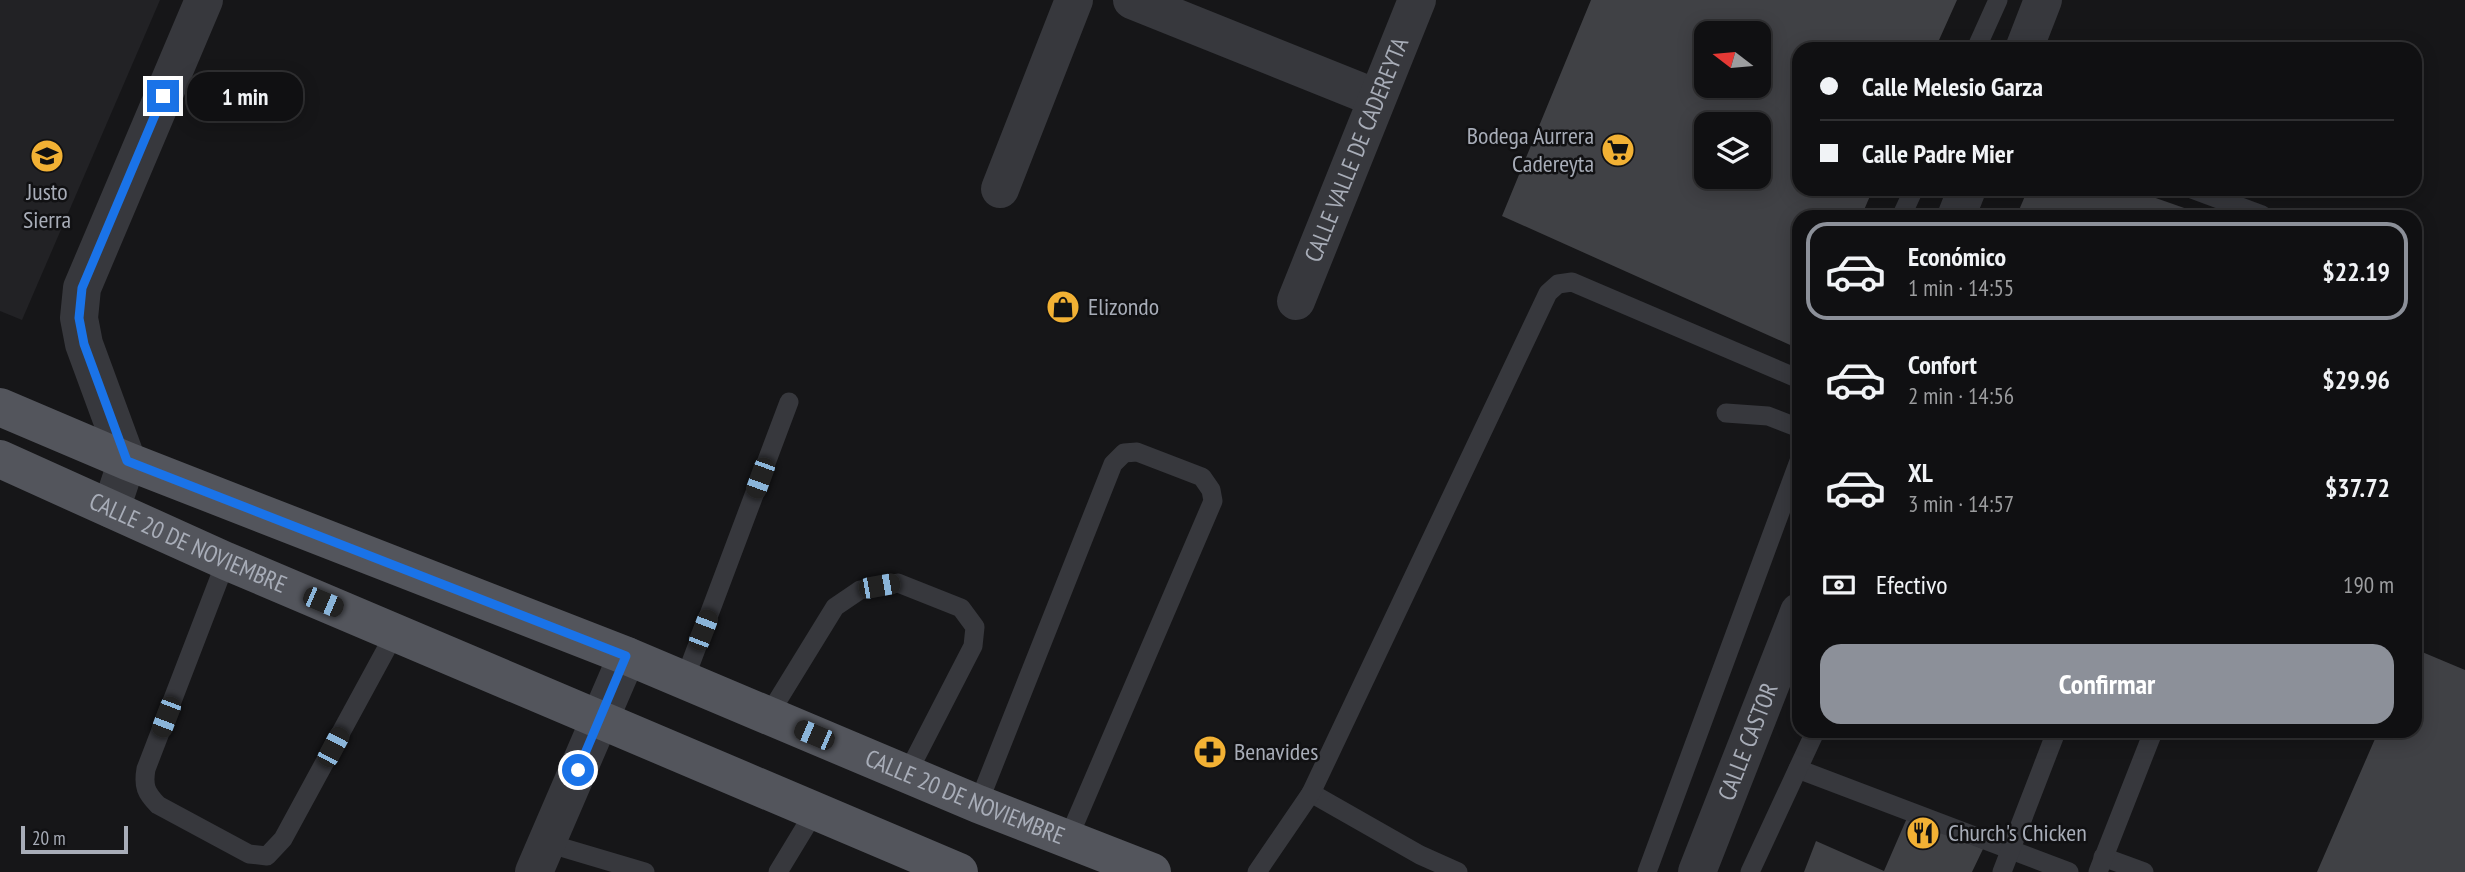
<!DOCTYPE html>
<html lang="es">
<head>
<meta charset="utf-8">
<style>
	:root { --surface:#101012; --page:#19191b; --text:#f1f3f6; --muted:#9c9d9f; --line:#303032; --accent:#8c9099 }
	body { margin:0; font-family:"PT Sans Narrow",sans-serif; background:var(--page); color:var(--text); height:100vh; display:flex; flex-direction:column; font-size:26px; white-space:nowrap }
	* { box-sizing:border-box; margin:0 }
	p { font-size:23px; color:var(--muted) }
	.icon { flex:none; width:38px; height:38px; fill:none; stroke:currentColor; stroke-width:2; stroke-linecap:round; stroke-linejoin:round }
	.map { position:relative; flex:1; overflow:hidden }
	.panel { position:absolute; left:1792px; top:210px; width:630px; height:528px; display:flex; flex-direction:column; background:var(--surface); border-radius:21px; box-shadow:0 4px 18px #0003,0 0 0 2px var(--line) }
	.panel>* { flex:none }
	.top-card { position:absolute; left:1792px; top:42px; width:630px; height:154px; border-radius:21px; box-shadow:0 4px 18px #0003,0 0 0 2px var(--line); display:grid; align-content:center; height:154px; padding:0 28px; background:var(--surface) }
	.needle { width:46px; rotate:286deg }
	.fabs { position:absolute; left:1694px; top:21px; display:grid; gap:14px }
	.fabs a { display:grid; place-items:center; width:77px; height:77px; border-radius:14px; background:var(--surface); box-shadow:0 4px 18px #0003,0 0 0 2px var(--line); font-size:35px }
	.scale { position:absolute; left:21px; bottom:18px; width:107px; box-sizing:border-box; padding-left:7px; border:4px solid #a8adb8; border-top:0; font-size:19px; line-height:24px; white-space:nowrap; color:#a8adb8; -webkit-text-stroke:5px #111113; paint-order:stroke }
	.end { position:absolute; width:32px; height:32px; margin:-16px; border:9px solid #1a73e8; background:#fff; box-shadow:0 0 0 4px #fff }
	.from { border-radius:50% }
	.bubble { position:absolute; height:49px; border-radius:21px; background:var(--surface); box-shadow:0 4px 18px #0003,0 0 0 2px var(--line); font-size:23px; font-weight:700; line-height:49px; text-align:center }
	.car { position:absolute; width:21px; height:42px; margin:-21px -10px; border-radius:9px; box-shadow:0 0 5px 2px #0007; background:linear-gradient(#222 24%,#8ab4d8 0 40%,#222 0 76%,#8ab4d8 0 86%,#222 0) }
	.top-card b { display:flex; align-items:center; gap:24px; height:66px; font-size:26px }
	.top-card b+b { border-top:2px solid var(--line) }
	.top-card i { width:18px; height:18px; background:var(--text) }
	ul { padding:12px 0 0; list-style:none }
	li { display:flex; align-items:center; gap:21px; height:98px; margin:0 14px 10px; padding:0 14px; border:4px solid transparent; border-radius:21px }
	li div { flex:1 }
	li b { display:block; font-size:26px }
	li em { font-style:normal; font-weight:700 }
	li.on { border-color:var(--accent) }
	li>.icon { width:63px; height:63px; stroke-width:1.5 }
	.pay { display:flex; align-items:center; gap:18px; height:77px; padding:0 28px; font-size:26px }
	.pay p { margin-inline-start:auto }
	.primary-button { display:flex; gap:14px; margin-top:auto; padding:14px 28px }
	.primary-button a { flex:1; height:80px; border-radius:21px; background:var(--accent); color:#fff; font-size:28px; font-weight:700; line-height:80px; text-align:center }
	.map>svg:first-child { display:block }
	.built { fill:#222225 }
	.building { fill:#404145; fill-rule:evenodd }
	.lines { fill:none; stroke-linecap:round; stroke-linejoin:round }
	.lane { stroke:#37383d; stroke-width:19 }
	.street { stroke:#37383d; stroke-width:38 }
	.primary { stroke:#53555c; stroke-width:38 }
	.route { stroke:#1a73e8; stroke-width:9 }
	.labels { text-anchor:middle; stroke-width:5; stroke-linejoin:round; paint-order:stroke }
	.poi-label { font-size:24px; fill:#a8adb8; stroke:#111113; text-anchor:start }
	.street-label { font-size:24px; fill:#a8adb8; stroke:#111113 }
</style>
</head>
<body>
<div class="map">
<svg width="2465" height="872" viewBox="0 0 2465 872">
	<rect width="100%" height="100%" fill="#161618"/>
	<!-- built -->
	<path class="built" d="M0 0H160L22 320 0 311Z"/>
	<!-- building -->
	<g class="building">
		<path d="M1591 0H1957L1935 49H1799V189H1873L1861 217H1799V349L1502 216ZM1706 33H1759V86H1706ZM1706 124H1759V177H1706Z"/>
		<path d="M2028 189H2130L2210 217H2016Z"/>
		<path d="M2415 649 2465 670V872H2317L2378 732H2415Z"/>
		<path d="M1907 818 1983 849 1972 872H1804L1816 841 1884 871Z"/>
	</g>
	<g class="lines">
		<!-- lane -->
		<g class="lane">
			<path d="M1976 49 1998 0"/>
			<path d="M2192 189 2262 215"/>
			<path d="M1901 217 1914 189"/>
			<path d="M1726 413 1768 416 1799 428"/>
			<path d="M226 561 146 769C143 786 146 793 158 805L249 854 267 856 283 839 395 633"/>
			<path d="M684 681 789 402"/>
			<path d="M768 716 835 607 860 590 898 583 961 608 975 627 973 646 907 774"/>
			<path d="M1798 769 2069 872"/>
			<path d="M1311 793 1420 855 1458 872"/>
			<path d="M978 804 1113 464 1124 453 1137 452 1202 477 1211 490 1213 501 1068 839"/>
			<path d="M547 843 645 872"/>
			<path d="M2103 857 2144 872"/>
			<path d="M778 872 815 811"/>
			<path d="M1257 872 1311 793 1548 293 1558 284 1572 282 1799 379"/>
			<path d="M1647 872 1799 461"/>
			<path d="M1750 872 1815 732"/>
			<path d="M2002 872 2056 732"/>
			<path d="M2098 872 2153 732"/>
		</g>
		<!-- street -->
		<g class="street">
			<path d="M1132 0 1376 98"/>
			<path d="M2024 49 2043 0"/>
			<path d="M1000 189 1074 0"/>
			<path d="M1956 217 1967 189"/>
			<path id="s1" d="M1296 301 1417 0"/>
			<path d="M111 509 127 461 84 344 79 318 82 288 204 0"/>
			<path d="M534 872 627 656"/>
			<path id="s2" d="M1697 872 1799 612"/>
		</g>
		<!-- primary -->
		<g class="primary">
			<path id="s3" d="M0 407 127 461 627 656 978 804 1152 872"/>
			<path id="s4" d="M0 459 226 561 959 872"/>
		</g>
	</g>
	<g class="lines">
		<!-- route -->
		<path class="route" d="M163 96 82 288 79 318 84 344 127 461 626 656 578 770"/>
	</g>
	<!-- icons -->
	<defs>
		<symbol id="supermarket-disc" viewBox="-11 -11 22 22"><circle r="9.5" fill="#f2b134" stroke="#111113"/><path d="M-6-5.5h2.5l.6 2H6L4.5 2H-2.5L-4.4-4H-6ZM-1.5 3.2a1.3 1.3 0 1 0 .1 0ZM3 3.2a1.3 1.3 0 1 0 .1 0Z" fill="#111"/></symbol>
		<symbol id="school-disc" viewBox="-11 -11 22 22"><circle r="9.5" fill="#f2b134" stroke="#111113"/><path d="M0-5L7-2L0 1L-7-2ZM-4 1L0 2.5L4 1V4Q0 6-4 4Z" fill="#111"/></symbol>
		<symbol id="shop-disc" viewBox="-11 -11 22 22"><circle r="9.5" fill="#f2b134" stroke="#111113"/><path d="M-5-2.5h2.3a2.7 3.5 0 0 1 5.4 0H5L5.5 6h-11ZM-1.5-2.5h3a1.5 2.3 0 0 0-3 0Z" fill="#111"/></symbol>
		<symbol id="pharmacy-disc" viewBox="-11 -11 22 22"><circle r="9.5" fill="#f2b134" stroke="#111113"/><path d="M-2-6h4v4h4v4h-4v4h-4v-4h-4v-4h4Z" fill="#111"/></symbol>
		<symbol id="restaurant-disc" viewBox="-11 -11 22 22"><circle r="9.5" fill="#f2b134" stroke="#111113"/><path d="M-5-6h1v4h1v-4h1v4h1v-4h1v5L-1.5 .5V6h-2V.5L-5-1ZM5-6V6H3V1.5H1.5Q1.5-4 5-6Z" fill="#111"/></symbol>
	</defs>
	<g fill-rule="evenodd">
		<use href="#supermarket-disc" x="1599" y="131" width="38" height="38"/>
		<use href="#school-disc" x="28" y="137" width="38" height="38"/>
		<use href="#shop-disc" x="1044" y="288" width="38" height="38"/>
		<use href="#pharmacy-disc" x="1191" y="733" width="38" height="38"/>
		<use href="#restaurant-disc" x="1904" y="814" width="38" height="38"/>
	</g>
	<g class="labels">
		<!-- poi labels -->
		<g class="poi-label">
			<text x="1594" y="144" text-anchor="end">Bodega Aurrera<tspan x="1594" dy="28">Cadereyta</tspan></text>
			<text x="47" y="200" text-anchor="middle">Justo<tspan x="47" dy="28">Sierra</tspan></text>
			<text x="1088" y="315">Elizondo</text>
			<text x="1234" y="760">Benavides</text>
			<text x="1948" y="841">Church's Chicken</text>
		</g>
		<!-- street labels -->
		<g class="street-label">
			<text dy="8" stroke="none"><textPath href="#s1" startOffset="163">CALLE VALLE DE CADEREYTA</textPath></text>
			<text dy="8" stroke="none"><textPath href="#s4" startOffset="206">CALLE 20 DE NOVIEMBRE</textPath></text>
			<text dy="8" stroke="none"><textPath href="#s2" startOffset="140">CALLE CASTOR</textPath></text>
			<text dy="8" stroke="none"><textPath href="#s3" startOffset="1041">CALLE 20 DE NOVIEMBRE</textPath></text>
		</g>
	</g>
</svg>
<div class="fabs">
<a><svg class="needle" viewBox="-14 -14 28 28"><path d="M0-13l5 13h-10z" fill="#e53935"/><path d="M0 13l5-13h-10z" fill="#9c9d9f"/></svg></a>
<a><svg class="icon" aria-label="layers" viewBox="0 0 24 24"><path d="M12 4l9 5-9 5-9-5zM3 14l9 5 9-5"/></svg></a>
</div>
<div class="scale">20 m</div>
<i class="end from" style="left:578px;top:770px"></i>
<i class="end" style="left:163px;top:96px"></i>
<div class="bubble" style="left:187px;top:72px;width:116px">1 min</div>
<i class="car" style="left:760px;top:478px;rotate:200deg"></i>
<i class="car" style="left:879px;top:586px;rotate:80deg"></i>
<i class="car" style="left:323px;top:602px;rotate:113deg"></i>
<i class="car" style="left:703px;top:630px;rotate:21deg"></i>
<i class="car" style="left:166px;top:717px;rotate:201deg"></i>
<i class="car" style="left:814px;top:735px;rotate:293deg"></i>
<i class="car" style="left:333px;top:747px;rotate:28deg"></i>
<div class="top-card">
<b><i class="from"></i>Calle Melesio Garza</b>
<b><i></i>Calle Padre Mier</b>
</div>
<section class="panel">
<ul>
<li class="on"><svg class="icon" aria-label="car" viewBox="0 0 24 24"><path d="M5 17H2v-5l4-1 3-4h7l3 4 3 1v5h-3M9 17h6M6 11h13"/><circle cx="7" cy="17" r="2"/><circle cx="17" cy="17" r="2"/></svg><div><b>Económico</b><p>1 min · 14:55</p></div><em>$22.19</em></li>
<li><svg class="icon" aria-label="car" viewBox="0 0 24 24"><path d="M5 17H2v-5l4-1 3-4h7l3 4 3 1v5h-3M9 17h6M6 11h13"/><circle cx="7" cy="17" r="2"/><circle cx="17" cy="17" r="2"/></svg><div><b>Confort</b><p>2 min · 14:56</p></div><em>$29.96</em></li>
<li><svg class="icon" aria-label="car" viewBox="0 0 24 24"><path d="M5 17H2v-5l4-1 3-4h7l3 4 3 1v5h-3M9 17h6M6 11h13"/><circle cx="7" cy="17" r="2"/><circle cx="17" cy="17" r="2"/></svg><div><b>XL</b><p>3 min · 14:57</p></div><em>$37.72</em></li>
</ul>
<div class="pay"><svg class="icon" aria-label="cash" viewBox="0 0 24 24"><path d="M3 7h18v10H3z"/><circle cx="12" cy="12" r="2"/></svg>Efectivo<p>190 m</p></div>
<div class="primary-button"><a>Confirmar</a></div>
</section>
</div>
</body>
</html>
